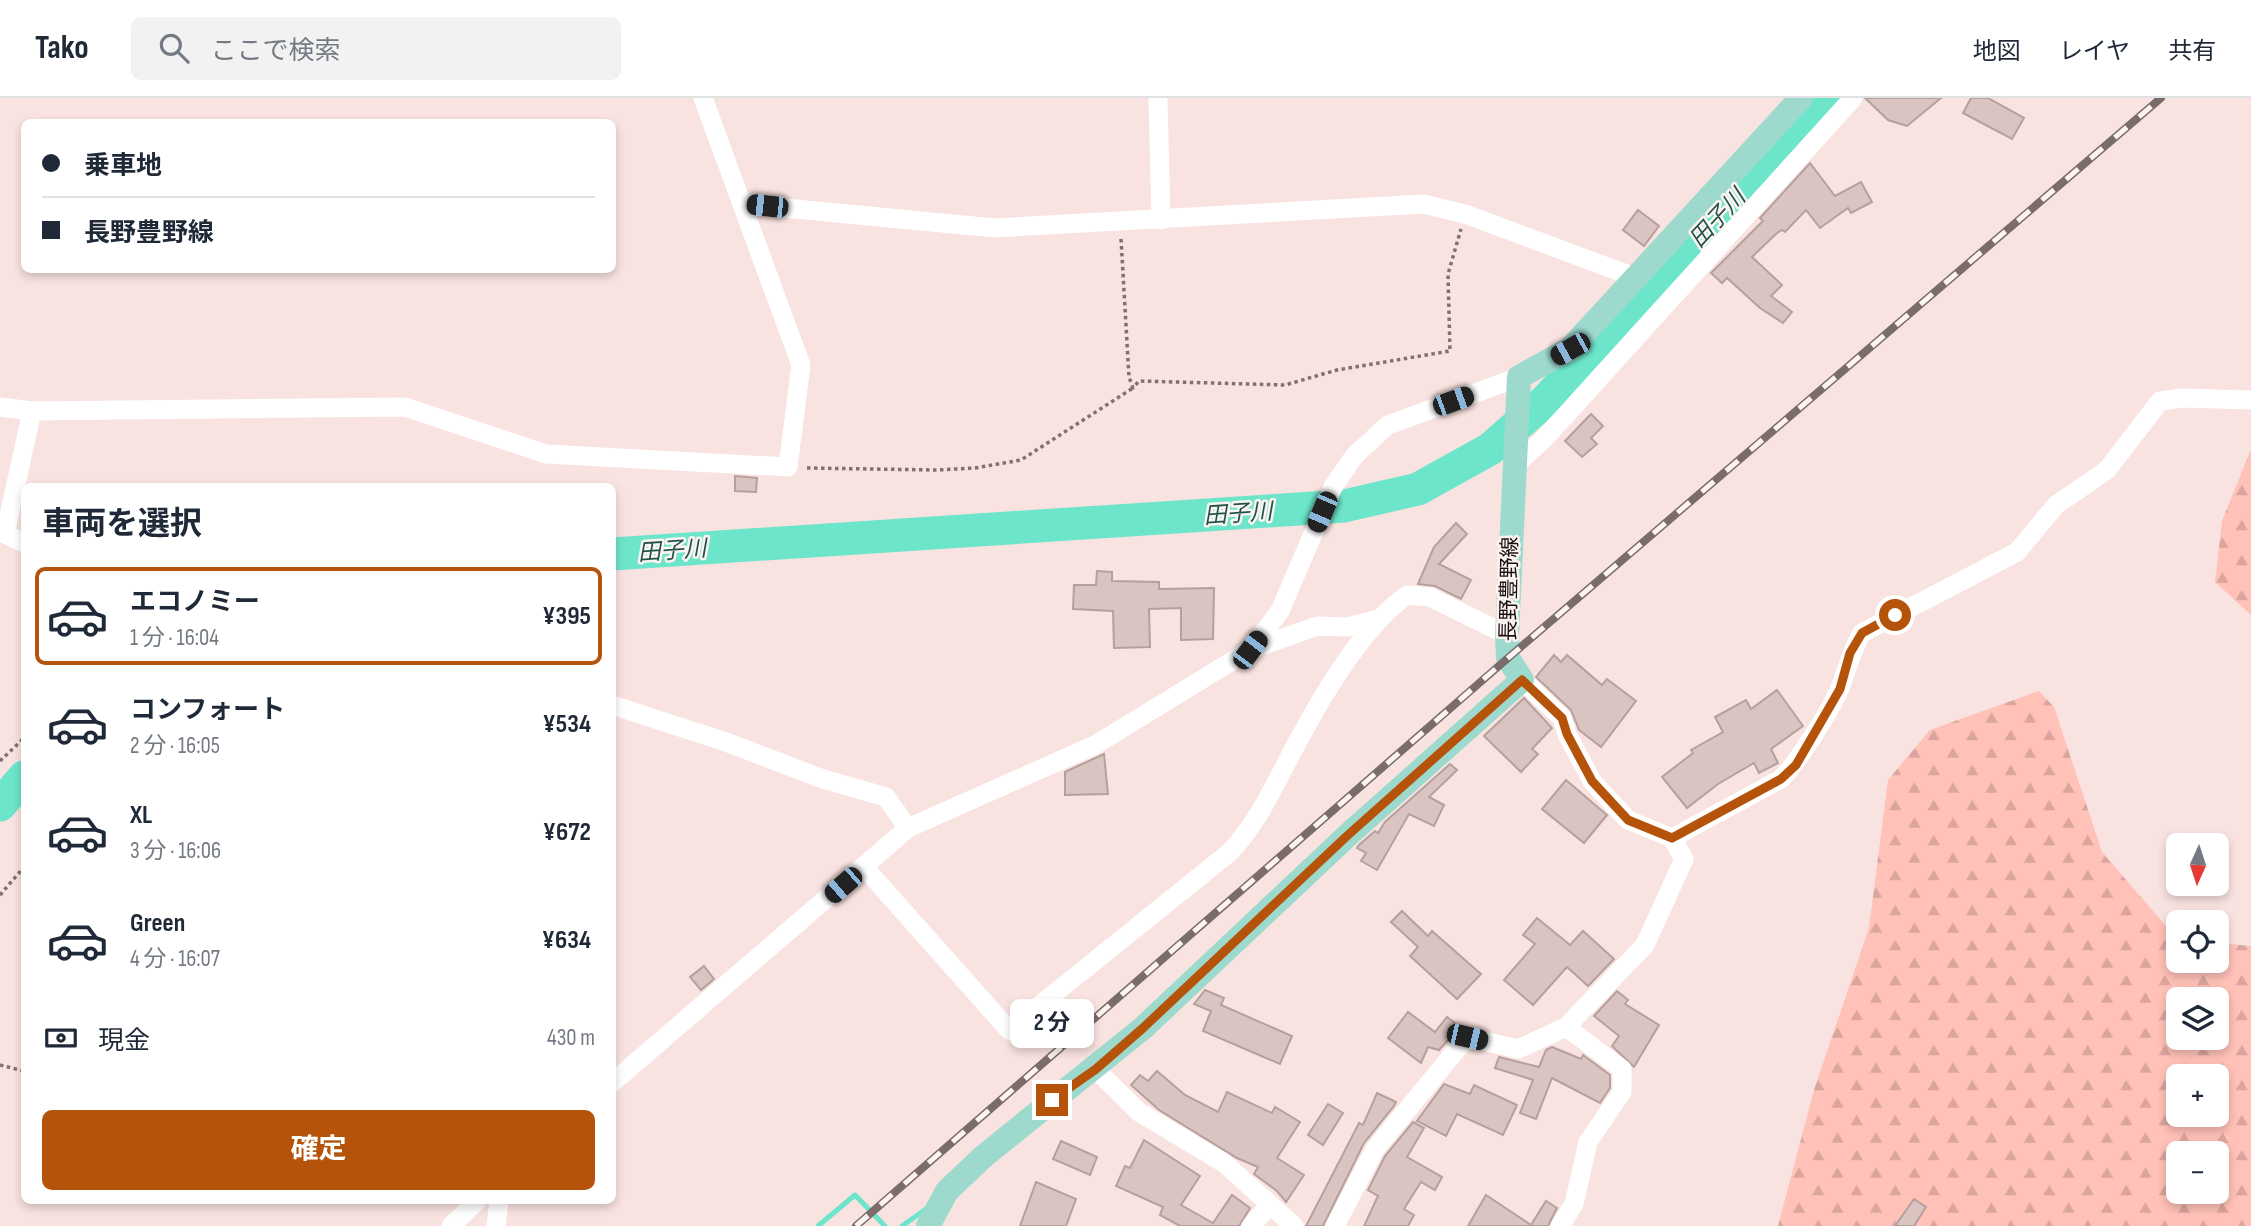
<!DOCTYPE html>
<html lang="ja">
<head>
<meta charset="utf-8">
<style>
	:root { --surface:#fff; --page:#f2f2f3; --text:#1f2937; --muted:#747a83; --line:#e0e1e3; --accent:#b45309 }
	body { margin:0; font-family:"Sofia Sans Condensed","Noto Sans JP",sans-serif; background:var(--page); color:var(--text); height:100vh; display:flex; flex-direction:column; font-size:26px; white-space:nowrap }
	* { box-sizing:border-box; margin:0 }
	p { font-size:23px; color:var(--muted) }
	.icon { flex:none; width:38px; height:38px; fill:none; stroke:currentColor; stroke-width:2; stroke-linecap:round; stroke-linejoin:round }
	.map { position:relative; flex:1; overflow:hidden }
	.side { position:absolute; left:21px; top:385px; width:595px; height:721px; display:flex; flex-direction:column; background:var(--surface); border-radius:10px; box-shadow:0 4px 10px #0003 }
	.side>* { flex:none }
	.guide { position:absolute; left:21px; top:21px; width:595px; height:154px; border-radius:10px; box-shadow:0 4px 10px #0003; display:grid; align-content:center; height:154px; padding:0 21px; background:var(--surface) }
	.needle { width:46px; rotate:183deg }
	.buttons { position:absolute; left:2166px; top:735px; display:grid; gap:14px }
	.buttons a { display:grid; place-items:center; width:63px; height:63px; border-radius:10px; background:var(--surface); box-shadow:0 4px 10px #0003; font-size:35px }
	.end { position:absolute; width:32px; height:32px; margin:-16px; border:9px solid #b45309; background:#fff; box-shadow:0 0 0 4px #fff }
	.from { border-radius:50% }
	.bubble { position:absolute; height:49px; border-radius:10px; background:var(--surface); box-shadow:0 4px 10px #0003; font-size:23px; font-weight:700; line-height:49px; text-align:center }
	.car { position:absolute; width:21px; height:42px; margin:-21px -10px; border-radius:9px; box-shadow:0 0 5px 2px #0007; background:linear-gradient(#222 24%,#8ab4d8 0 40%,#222 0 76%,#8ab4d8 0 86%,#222 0) }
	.guide b { display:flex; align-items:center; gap:24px; height:66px; font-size:26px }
	.guide b+b { border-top:2px solid var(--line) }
	.guide i { width:18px; height:18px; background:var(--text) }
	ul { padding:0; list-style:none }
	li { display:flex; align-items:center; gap:21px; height:98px; margin:0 14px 10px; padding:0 7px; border:4px solid transparent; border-radius:10px }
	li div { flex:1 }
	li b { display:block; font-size:26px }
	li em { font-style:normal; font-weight:700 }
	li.selected { border-color:var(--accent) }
	li>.icon { width:63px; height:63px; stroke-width:1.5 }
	h2 { padding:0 21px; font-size:32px; line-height:84px }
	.pay { display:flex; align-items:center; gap:18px; height:77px; padding:0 21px; font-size:26px }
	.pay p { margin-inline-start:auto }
	.action { display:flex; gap:14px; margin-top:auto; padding:14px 21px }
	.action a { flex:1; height:80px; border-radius:10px; background:var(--accent); color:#fff; font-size:28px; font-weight:700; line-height:80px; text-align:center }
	header { display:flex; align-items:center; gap:42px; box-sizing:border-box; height:98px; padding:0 35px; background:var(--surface); border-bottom:2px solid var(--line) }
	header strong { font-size:33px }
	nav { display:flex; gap:38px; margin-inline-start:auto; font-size:24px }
	.search { width:490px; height:63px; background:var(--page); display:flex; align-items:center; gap:18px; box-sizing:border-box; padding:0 24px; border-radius:10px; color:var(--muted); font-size:26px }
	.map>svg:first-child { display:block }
	.forest { fill:url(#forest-firs); fill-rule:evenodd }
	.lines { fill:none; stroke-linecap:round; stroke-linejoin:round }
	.stream { stroke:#6ce5cb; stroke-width:5 }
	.river { stroke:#6ce5cb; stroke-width:33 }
	.building { fill:#dac4c1; stroke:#b5a09d; stroke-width:2 }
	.path { stroke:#7f7170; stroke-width:3.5; stroke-dasharray:3.5 3.5; stroke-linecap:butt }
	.minor { stroke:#fff; stroke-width:19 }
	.major { stroke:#9ddacd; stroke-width:24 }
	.rail-casing { stroke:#796c6a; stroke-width:8 }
	.rail { stroke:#fdf4f2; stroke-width:5; stroke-dasharray:16; stroke-linecap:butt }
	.route { stroke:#b45309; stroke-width:9 }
	.labels { text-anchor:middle; stroke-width:5; stroke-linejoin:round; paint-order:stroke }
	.street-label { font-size:21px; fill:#17100f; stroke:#fdf4f2 }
	.water-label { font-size:23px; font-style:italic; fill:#1f5348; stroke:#fdf4f2 }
</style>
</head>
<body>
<header>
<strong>Tako</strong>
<div class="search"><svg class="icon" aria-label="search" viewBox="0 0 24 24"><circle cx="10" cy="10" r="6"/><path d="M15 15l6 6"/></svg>ここで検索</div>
<nav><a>地図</a><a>レイヤ</a><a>共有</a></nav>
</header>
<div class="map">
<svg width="2251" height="1128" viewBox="0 0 2251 1128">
	<defs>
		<pattern id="forest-firs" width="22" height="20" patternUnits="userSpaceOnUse" patternTransform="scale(1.75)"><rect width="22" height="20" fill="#ffc1b8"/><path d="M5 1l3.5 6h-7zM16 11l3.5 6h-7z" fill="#daa59d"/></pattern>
	</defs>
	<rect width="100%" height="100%" fill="#f9e3e0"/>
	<!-- forest -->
	<g class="forest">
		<path d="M2251 351V517L2215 484 2222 423Z"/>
		<path d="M2039 593 2054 609 2102 754 2179 843V863H2217V845L2251 848V1128H1778L1814 992 1869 830 1888 682 1930 632ZM2179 901H2217V940H2179ZM2179 978H2217V1017H2179ZM2179 1055H2217V1094H2179Z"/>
	</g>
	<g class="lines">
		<!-- stream -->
		<g class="stream">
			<path d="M818 1128 855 1097 885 1128"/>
			<path d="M902 1128 926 1111"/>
		</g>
		<!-- river -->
		<g class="river">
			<path d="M612 456 1344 408 1418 391 1490 351 1546 302 1830 0"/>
			<path d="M0 707 24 679"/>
		</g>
	</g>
	<!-- building -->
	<g class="building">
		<path d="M1865 0H1941L1907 28 1888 22Z"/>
		<path d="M1971 0H1988L2024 20 2012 41 1963 15Z"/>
		<path d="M1810 65 1835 98 1861 84 1872 104 1851 115 1848 110 1820 130 1806 112 1785 134 1782 132 1777 135 1752 159 1782 187 1771 198 1792 214 1783 225 1760 210 1727 180 1722 185 1711 175 1763 123 1760 120Z"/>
		<path d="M1638 112 1659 128 1644 148 1623 132Z"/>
		<path d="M1591 316 1603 328 1591 340 1597 346 1582 359 1565 343Z"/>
		<path d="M735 378 757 380 756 394 735 393Z"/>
		<path d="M1456 425 1467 436 1439 466 1471 482 1461 501 1435 488 1418 486 1434 449Z"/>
		<path d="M1097 473 1112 474V483L1159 484V491L1214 490 1213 541 1181 542V510L1149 511 1150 549 1114 550 1113 513 1073 511 1074 487H1096Z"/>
		<path d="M1554 557 1561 564 1567 557 1602 587 1607 581 1636 603 1601 649 1579 632 1571 612 1536 579Z"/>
		<path d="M1777 592 1803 628 1771 651 1778 665 1759 675 1754 665 1718 686 1687 710 1662 679 1693 655 1691 652 1723 634 1715 619 1746 602 1751 611Z"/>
		<path d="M1524 600 1552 630 1532 651 1538 656 1521 674 1484 638Z"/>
		<path d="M1104 656 1108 696 1065 697V674Z"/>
		<path d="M1450 666 1457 672 1429 699 1444 707 1434 728 1409 716 1377 772 1361 763 1366 755 1357 750 1359 747 1375 733 1378 735 1385 724Z"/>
		<path d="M1566 682 1607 717 1584 745 1542 711Z"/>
		<path d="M1402 813 1428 838 1432 833 1481 876 1457 901 1410 858 1418 849 1391 824Z"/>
		<path d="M1537 820 1570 847 1583 833 1614 861 1588 888 1567 869 1533 907 1504 882 1535 846 1523 837Z"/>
		<path d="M704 868 714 881 701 892 690 879Z"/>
		<path d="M1205 892 1224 900 1221 907 1292 938 1280 966 1203 933 1211 913 1194 906Z"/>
		<path d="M1617 893 1628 902 1625 906 1659 927 1634 969 1612 948 1619 938 1594 918Z"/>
		<path d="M1408 914 1435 934 1447 919 1460 929 1439 952 1428 949 1421 965 1388 940Z"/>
		<path d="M1552 949 1581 961 1583 957 1610 977V990L1600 1005 1552 980 1536 1021 1520 1015 1533 982 1495 970 1499 959 1539 969 1546 952Z"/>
		<path d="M1157 973 1185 997 1218 1014 1227 994 1272 1015 1275 1009 1300 1024 1277 1060 1304 1077 1286 1104 1277 1093 1254 1076 1258 1069 1237 1060 1159 1012 1131 987 1140 977 1148 983Z"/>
		<path d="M1444 986 1470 996 1474 987 1517 1007 1503 1037 1457 1016 1446 1038 1417 1023Z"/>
		<path d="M1377 995 1396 1004 1394 1008 1364 1045 1323 1128H1306L1359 1025 1363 1027Z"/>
		<path d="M1328 1006 1343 1015 1323 1047 1308 1037Z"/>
		<path d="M1413 1024 1424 1030 1407 1059 1442 1079 1435 1092 1421 1084 1404 1111 1414 1117 1408 1128H1364L1378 1098 1368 1092 1385 1058Z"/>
		<path d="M1144 1042 1200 1078 1181 1107 1213 1125 1232 1097 1250 1110 1239 1128H1180L1160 1117 1163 1109 1116 1088 1125 1068 1130 1070Z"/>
		<path d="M1061 1043 1097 1059 1090 1077 1053 1061Z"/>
		<path d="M1036 1084 1076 1101 1066 1128H1020Z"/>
		<path d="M1486 1097 1531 1127 1546 1103 1557 1110 1548 1128H1468Z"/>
		<path d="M1914 1101 1926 1109 1914 1128H1895Z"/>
	</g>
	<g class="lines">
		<!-- path -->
		<g class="path">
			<path d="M1121 141 1129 279 1133 290 1139 283 1285 287 1337 272 1450 253 1448 176 1461 131"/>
			<path d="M807 370 937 372 975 370 1021 362 1133 290"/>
			<path d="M0 663 24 640"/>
			<path d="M0 797 24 769"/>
			<path d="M0 967 24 973"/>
		</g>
		<!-- minor -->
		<g class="minor">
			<path d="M1158 0 1161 122"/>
			<path d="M742 106 995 130 1423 106 1465 116 1637 180"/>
			<path d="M0 309 32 313 405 309 546 356 788 369 801 267 703 0"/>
			<path d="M1514 368 1544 341 1853 0"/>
			<path d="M24 445 5 436 32 313"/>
			<path d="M1250 552 1317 528 1347 529 1379 521"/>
			<path d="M1522 582 1562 620 1567 636 1592 683 1628 722 1672 740 1781 681C1798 664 1831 612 1840 590 1848 570 1851 553 1862 535L2017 454 2056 407 2107 372 2160 303 2182 300 2251 302"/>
			<path d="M612 607 726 644 823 681 886 699 908 730"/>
			<path d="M864 769 1009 932 1230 754C1263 719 1279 676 1303 634 1328 588 1365 527 1407 497L1430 499 1507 537"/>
			<path d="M1095 971 1139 1014 1224 1065 1294 1128"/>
			<path d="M612 985 908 730 1095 647 1250 552 1280 513 1333 389 1355 357 1388 327 1519 279"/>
			<path d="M451 1128 478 1102"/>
			<path d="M496 1128 499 1102"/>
			<path d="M1251 1128 1269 1108"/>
			<path d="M1335 1128 1375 1051 1467 939 1518 951 1566 929 1645 847 1684 761 1672 740"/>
			<path d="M1560 1128 1574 1106 1588 1044 1622 994V971L1566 929"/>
		</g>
		<!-- major -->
		<path class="major" d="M928 1128 947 1093 984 1058 1143 930 1348 737 1522 582 1508 560 1507 537 1519 279 1570 251 1801 0"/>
		<defs>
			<path id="rail" d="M856 1128 1508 560 2161 0"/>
		</defs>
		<!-- rail casing -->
		<use href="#rail" class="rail-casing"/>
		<!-- rail -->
		<use href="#rail" class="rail"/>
	</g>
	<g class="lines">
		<!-- route -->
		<path class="route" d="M1052 1002 1096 971 1143 930 1348 737 1522 582 1562 620 1567 636 1592 683 1628 722 1672 740 1781 681 1796 667 1840 591 1850 555 1862 535 1895 517"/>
	</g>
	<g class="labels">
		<!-- street labels -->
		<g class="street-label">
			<text transform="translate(1509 491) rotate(-89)" y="7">長野豊野線</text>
		</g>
		<!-- water labels -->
		<g class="water-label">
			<text transform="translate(1717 120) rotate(-47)" y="8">田子川</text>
			<text transform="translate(1238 415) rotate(-4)" y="8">田子川</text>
			<text transform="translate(672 452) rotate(-4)" y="8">田子川</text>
		</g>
	</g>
</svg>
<div class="buttons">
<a><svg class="needle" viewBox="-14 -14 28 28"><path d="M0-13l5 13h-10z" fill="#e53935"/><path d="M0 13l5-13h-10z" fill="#747a83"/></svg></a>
<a><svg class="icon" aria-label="locate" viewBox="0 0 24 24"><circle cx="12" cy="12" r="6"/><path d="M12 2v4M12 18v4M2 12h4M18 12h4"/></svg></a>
<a><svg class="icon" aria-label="layers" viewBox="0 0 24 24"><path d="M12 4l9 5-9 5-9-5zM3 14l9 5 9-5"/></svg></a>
<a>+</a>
<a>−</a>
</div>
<i class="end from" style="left:1895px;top:517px"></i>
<i class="end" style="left:1052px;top:1002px"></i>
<div class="bubble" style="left:1010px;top:901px;width:84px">2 分</div>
<i class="car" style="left:767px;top:108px;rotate:276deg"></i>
<i class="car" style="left:1570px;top:251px;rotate:241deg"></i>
<i class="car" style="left:1453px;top:303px;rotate:70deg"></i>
<i class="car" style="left:1322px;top:414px;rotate:203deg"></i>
<i class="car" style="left:1250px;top:552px;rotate:37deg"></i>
<i class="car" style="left:843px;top:787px;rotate:229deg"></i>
<i class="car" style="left:1467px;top:939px;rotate:103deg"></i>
<div class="guide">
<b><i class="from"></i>乗車地</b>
<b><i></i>長野豊野線</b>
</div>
<section class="side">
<h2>車両を選択</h2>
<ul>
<li class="selected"><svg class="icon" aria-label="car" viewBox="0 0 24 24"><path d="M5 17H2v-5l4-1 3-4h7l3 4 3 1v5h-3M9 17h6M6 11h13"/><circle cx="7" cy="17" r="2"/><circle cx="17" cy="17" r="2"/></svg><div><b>エコノミー</b><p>1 分 · 16:04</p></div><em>¥395</em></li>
<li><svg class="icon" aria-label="car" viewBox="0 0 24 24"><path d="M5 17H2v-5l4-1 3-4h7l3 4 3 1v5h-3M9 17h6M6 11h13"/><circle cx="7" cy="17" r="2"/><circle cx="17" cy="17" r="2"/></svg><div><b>コンフォート</b><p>2 分 · 16:05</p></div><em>¥534</em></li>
<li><svg class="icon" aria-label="car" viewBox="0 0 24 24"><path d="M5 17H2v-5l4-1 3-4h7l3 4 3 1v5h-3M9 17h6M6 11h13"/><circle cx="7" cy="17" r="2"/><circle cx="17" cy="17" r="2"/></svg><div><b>XL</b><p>3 分 · 16:06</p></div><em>¥672</em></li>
<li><svg class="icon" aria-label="car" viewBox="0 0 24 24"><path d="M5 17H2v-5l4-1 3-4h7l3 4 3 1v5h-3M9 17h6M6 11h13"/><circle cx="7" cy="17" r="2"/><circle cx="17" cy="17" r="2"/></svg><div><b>Green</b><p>4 分 · 16:07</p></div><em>¥634</em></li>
</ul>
<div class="pay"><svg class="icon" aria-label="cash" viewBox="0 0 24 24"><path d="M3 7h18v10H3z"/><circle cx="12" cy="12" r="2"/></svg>現金<p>430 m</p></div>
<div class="action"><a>確定</a></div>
</section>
</div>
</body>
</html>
